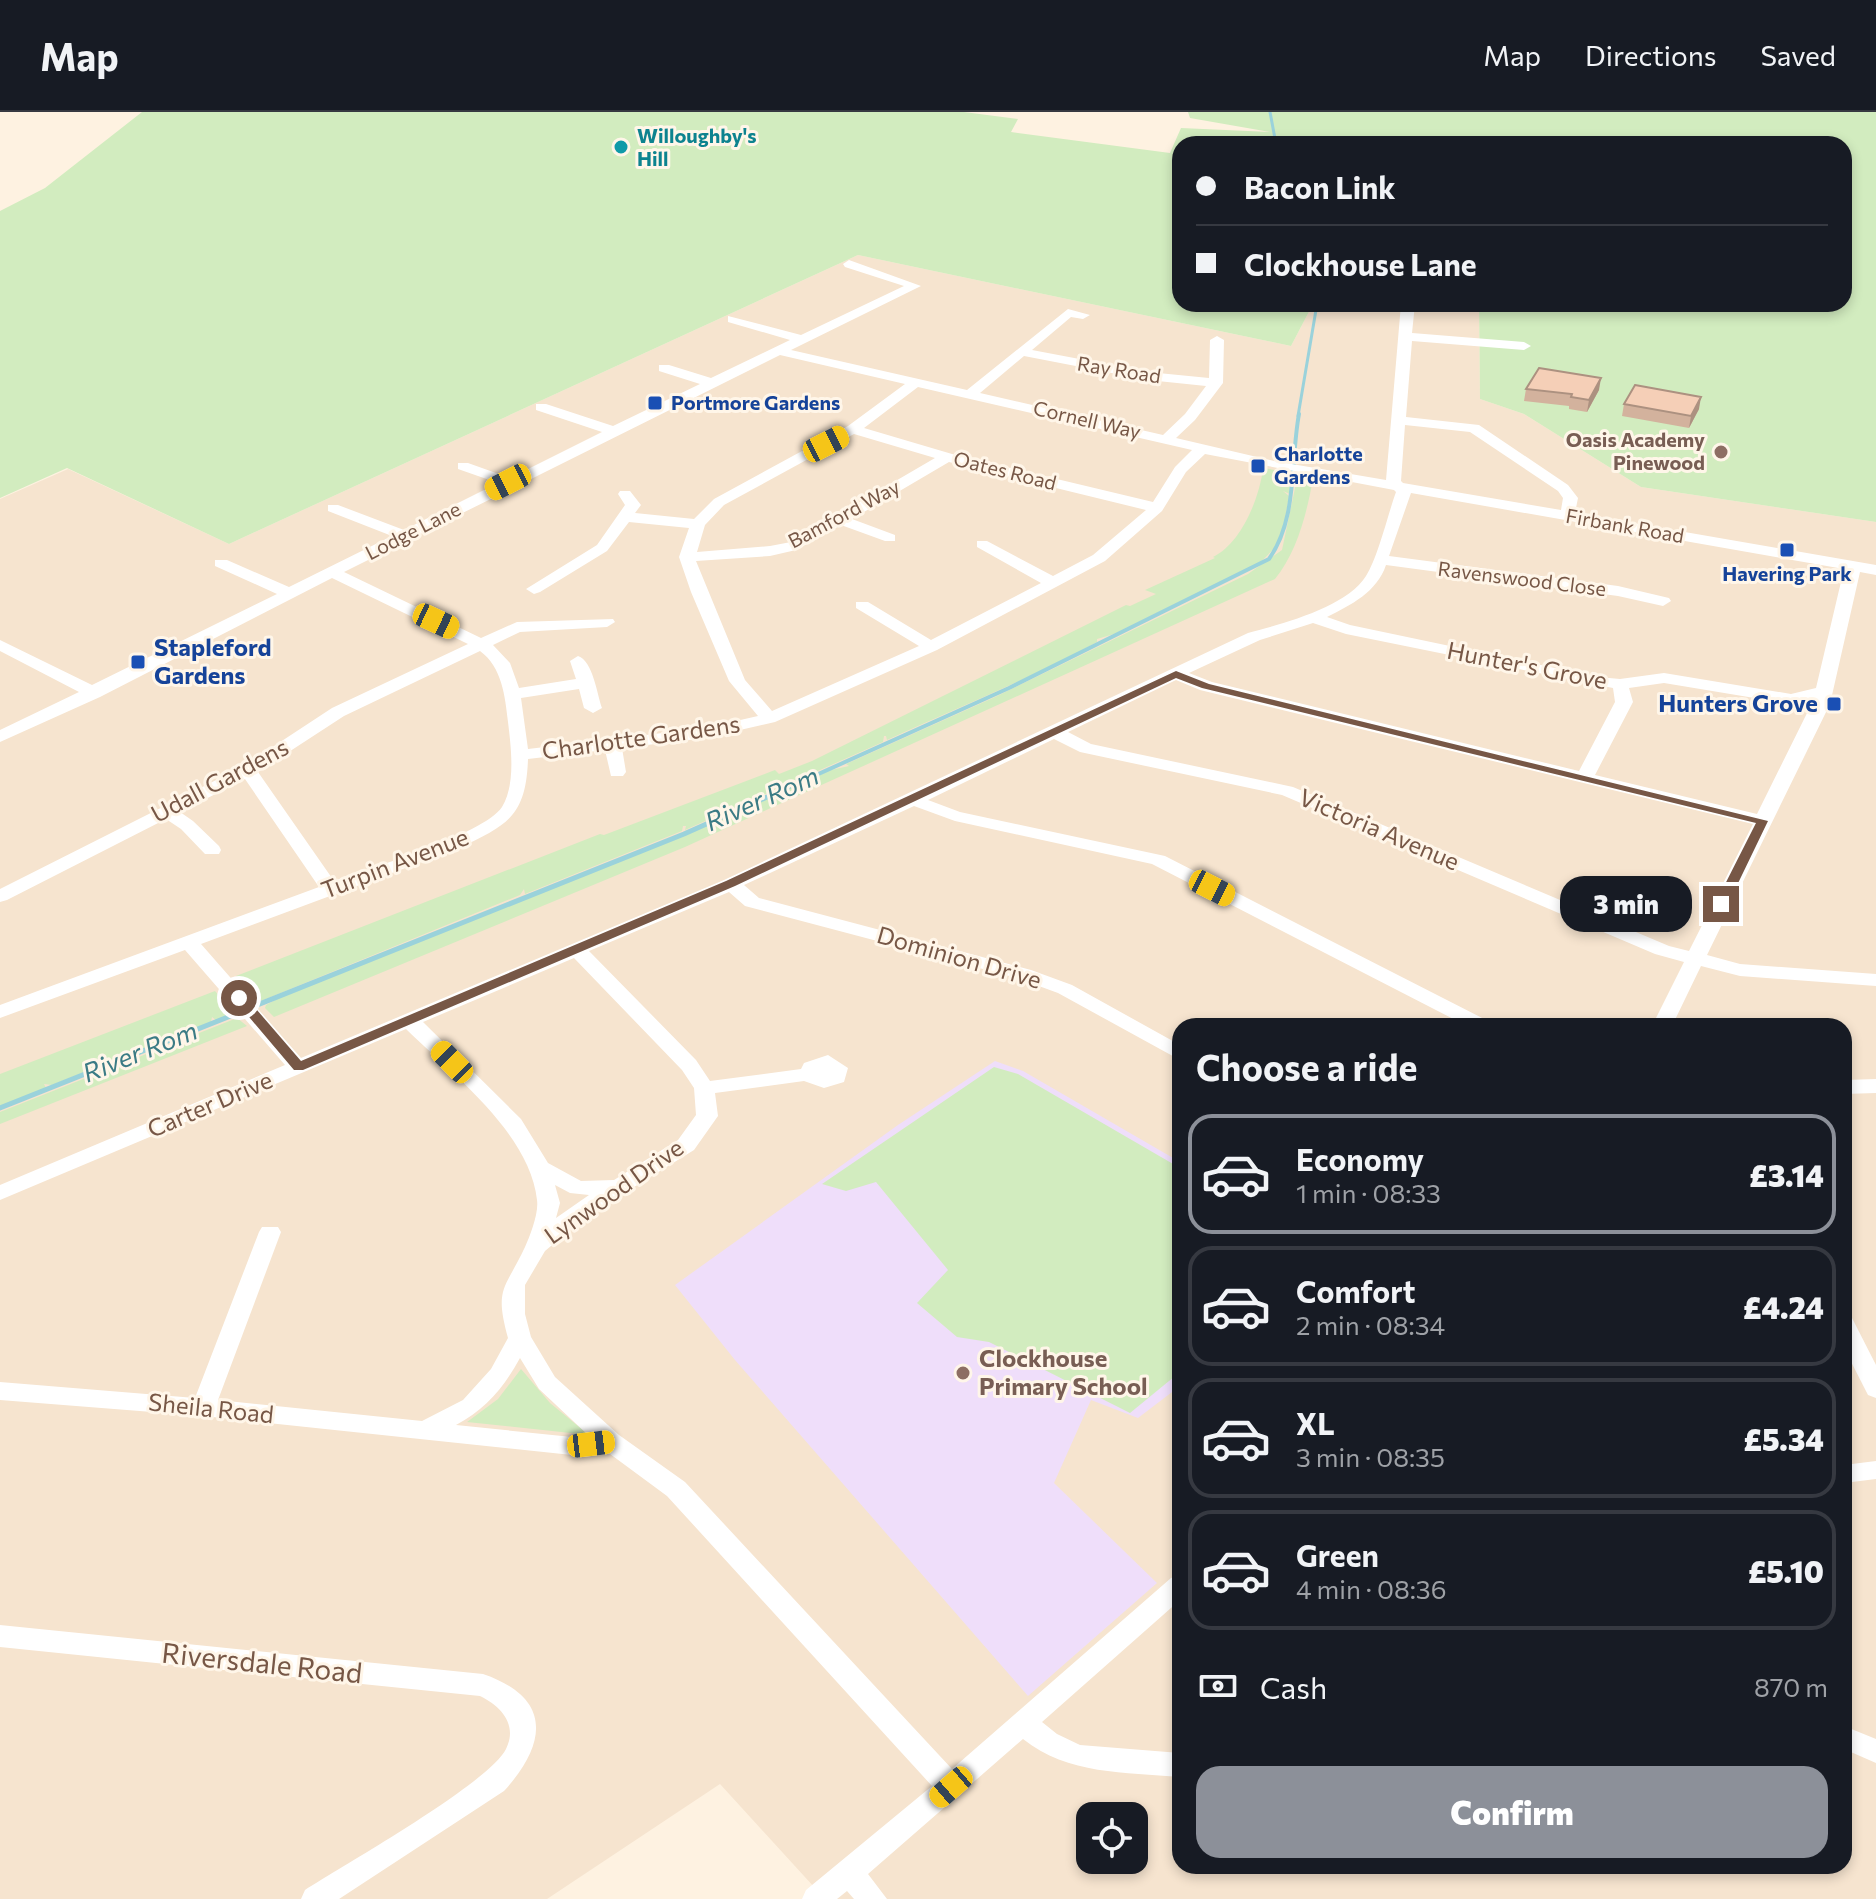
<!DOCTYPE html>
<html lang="en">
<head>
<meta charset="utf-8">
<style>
	:root { --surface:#171b24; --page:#20242c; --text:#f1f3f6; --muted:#9ea1a6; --line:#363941; --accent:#8c9099 }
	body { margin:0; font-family:Commissioner,sans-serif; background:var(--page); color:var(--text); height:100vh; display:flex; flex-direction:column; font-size:30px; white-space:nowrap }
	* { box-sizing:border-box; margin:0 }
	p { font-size:26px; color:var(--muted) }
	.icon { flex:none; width:44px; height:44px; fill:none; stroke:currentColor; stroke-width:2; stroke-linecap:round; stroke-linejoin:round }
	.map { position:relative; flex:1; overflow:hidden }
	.drawer { position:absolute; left:1172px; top:906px; width:680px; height:856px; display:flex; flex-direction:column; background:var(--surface); border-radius:24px; box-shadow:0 4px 12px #0003 }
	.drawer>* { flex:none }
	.hud { position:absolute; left:1172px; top:24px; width:680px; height:176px; border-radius:24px; box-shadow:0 4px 12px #0003; display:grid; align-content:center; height:176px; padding:0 24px; background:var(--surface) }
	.fabs { position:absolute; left:1076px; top:1690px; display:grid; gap:16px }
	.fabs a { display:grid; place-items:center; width:72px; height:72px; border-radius:16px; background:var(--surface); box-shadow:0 4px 12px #0003; font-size:40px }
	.end { position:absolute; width:36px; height:36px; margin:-18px; border:10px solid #775746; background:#fff; box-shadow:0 0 0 4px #fff }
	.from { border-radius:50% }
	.bubble { position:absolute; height:56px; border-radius:24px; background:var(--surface); box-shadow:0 4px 12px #0003; font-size:26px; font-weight:800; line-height:56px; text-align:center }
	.car { position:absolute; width:24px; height:48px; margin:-24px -12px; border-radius:10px; box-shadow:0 0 6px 2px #0007; background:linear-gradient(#f5c518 24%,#345 0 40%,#f5c518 0 76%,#345 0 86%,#f5c518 0) }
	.hud b { display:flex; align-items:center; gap:28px; height:76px; font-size:30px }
	.hud b+b { border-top:2px solid var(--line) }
	.hud i { width:20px; height:20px; background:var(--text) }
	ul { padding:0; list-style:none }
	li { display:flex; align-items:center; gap:24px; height:120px; margin:0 16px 12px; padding:0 8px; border:4px solid var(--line); border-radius:24px }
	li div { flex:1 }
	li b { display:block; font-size:30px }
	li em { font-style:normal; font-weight:800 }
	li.on { border-color:var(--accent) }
	li>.icon { width:72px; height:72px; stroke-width:1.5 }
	h2 { padding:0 24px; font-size:36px; line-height:96px }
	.pay { display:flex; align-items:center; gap:20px; height:88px; padding:0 24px; font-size:30px }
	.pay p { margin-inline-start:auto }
	.button { display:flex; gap:16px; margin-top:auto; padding:16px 24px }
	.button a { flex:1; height:92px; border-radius:24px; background:var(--accent); color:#fff; font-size:32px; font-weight:800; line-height:92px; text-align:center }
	header { display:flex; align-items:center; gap:48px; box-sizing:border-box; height:112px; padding:0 40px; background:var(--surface); border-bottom:2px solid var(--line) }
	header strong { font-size:38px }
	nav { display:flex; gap:44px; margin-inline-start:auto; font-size:28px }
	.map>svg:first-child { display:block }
	.residential { fill:#f6e4cf; fill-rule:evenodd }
	.education { fill:#efdefa }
	.green { fill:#d2ecbf }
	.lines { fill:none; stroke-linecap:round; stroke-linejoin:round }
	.stream-far2 { stroke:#9ad2db; stroke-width:3 }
	.stream-far1 { stroke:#9ad2db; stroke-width:4 }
	.stream { stroke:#9ad2db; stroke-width:5 }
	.street { fill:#fff; fill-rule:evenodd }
	.wall { fill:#d3b29d }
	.shaded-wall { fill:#ac9180 }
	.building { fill:#f5cfb7; stroke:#ac9180; stroke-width:2 }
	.route { fill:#775746 }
	.culture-dot { fill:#0f9aa8; stroke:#fff6e9; stroke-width:3 }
	.transit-dot { fill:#1a4fb4; stroke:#fff6e9; stroke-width:3 }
	.education-dot { fill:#8d6e63; stroke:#fff6e9; stroke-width:3 }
	.labels { text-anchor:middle; stroke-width:6; stroke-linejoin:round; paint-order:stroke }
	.far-culture-label { font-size:20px; font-weight:bold; fill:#0d838f; stroke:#fff6e9; text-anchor:start }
	.far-street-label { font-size:20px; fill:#775746; stroke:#fff6e9 }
	.far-transit-label { font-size:20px; font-weight:bold; fill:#164399; stroke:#fff6e9; text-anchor:start }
	.far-education-label { font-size:20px; font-weight:bold; fill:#785e54; stroke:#fff6e9; text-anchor:end }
	.transit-label { font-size:24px; font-weight:bold; fill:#164399; stroke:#fff6e9; text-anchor:start }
	.street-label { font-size:24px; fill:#775746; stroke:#fff6e9 }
	.education-label { font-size:24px; font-weight:bold; fill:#785e54; stroke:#fff6e9; text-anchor:start }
	.water-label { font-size:26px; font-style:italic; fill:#3b7b85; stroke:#fff6e9 }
	.near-street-label { font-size:28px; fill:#775746; stroke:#fff6e9 }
</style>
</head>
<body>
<header>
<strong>Map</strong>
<nav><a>Map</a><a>Directions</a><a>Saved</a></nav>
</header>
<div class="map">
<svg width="1876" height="1787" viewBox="0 0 1876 1787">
	<rect width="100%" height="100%" fill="#fef2e1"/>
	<!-- residential -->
	<path class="residential" d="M858 143 1291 234 1313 192H1479L1480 287 1524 302 1641 375 1876 410V1787H825L720 1672 547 1787H0V387L68 357 229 432ZM1180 914H1844V1754H1180ZM1090 1704H1134V1748H1090Z"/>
	<!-- education -->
	<path class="education" d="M995 949 1023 959 1180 1050V1274L1138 1306 1091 1288 1054 1371 1157 1471 1028 1584 735 1248 675 1173 898 1013Z"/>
	<!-- green -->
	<g class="green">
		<path d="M142 0H964L1018 7 1011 20 1170 41 1181 16 1270 20 1190 6 1188 0H1876V410L1641 375 1524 302 1480 287 1479 192H1844V32H1180V192H1313L1291 234 858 143 229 432 67 356 0 386V99L45 76Z"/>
		<path d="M1263 356 1291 361 1290 382 1283 379 1289 384 1281 429 1261 450 1114 522 1097 527V530C1030 567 957 596 887 628L886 624H884L883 630 685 718 686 714H683L682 719 525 782 524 777 520 783 261 889 236 864 600 722 604 723 775 658 779 662 812 649 1126 493 1130 494 1156 482 1145 478 1215 446 1213 445C1242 431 1260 384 1263 356Z"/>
		<path d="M1298 362 1313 366C1307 401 1297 440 1275 467L685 735 274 905 265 896 266 893 279 886 683 724 831 658 849 654 846 652 995 585 1248 462 1282 438Z"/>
		<path d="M215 879 234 901 216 908 212 905 211 910 52 973 44 972 46 976 0 994V962Z"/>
		<path d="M237 906 247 914 0 1012V1000Z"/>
		<path d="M994 955 1018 962 1180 1056V1092L1173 1100 1180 1107V1260L1130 1301 989 1230 957 1225 917 1191 948 1158 876 1070 846 1079 822 1072Z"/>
		<path d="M521 1257 550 1291 589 1323 467 1310 498 1287Z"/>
	</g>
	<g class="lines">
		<!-- stream-far2 -->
		<g class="stream-far2">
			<path d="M1270 0 1276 32"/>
			<path d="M1298 304 1317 192"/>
		</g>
		<!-- stream-far1 -->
		<path class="stream-far1" d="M763 687 1009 576 1269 447C1298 406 1290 350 1299 302"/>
		<!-- stream -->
		<g class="stream">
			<path d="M252 895 684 722 767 685"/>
			<path d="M0 996 243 899"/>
		</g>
		<!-- street -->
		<g class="street">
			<path d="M849 148 921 174 791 238 967 278 1068 197 1090 203 1083 207 1071 205 1032 238 1148 260 1209 266 1210 228 1217 224 1224 228 1223 271 1195 308 1176 326 1274 349 1386 368 1401 192H1415L1412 221 1524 230 1531 234 1524 238 1412 229 1406 305 1479 313 1568 373 1578 386 1575 401 1876 453V463L1860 460 1830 592 1707 843 1740 852 1876 862V874L1740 864 1701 854 1672 914H1652L1684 850 1655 842 1282 683 1080 640 1054 627 928 688 960 700 1165 744 1490 910 1493 914H1467L1152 752 955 709 914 694 744 773 759 786 1031 858 1072 873 1180 933V948L1058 881 1017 866 745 794 729 780 589 839 696 948 710 969 801 957 804 951 828 943 848 956 844 970 824 976 804 969 715 981 718 1004 694 1038 584 1106 545 1139 525 1173V1202L531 1225 555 1265 619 1323 685 1370 952 1657 1171 1466 1180 1463V1488L1042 1610 1057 1622 1080 1633 1180 1641V1665C1125 1660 1068 1663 1023 1627L868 1762 887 1787H854L847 1779 837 1787H802L806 1778 932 1674 667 1384 606 1339 572 1343 203 1304 0 1288V1270L195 1286 259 1120 262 1115H278L281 1120 218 1288 422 1309 463 1288 491 1257 508 1226C494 1175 505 1178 525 1135 530 1124 539 1101 537 1088 530 1021 452 962 406 917L0 1088V1073L285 953 185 838 0 906V893L319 775 245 667 180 700 193 709 219 734 221 738 219 742H205L181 717 166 707 7 788 0 790V777L242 655 332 596 468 532 332 466 100 585 0 630V618L79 580 0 539V528L92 573 277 482 215 454V448H227L289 475 392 424 328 399V393H338L404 418 498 371 458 357V351H468L510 366 602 320 536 298V292H546L613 314 700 272 659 259V253H669L711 266 790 228 728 210V204L801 223 904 174 845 155 843 152ZM780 243 905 272 848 314 714 387 694 407 635 401 641 393 630 379H620L618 382 625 393 597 433 526 477 534 482 540 480 607 439 629 410 689 416 679 445 691 480 729 569 758 604 705 616 528 637 521 586 579 577 584 596 593 601 602 596C597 582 593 549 578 544L570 549 576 567 519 576 510 551 493 533 520 520 607 515 615 510 613 507 517 510 481 526 344 460ZM1024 244 1148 268 1206 274 1185 302 1163 323 980 281ZM918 275 1192 338 1175 355 1153 390 952 342 864 316ZM1405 313 1470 320 1558 379 1563 386 1561 398 1403 371 1401 369ZM854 322 935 346 791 430 770 434 697 440 705 413 724 393ZM1205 342 1394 378 1396 380C1388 402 1378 445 1366 464 1347 495 1282 512 1248 521L724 768 301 946 201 832 459 736C507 713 526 705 528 647L605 638 611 664H623L626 660 622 636 705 626 775 610 937 538 1105 449 1162 399 1186 360ZM949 350 1146 398 1093 443 1053 464 987 429H977V435L1041 471 931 528 868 490H856V496L919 534 772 599 745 568 696 449 770 444 796 438 841 413 885 429H895V423L852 407ZM1411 381 1844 457 1816 576 1791 582 1664 561 1620 567 1598 565 1350 513 1327 505C1351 493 1377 480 1386 453L1618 484 1663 494 1671 489 1669 486 1618 474 1389 444ZM1313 511 1346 522 1613 576 1615 590 1579 659 1212 570 1189 561 1260 528ZM480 539C502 555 505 584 508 610 511 635 516 672 502 695 483 723 370 756 334 769L258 660 344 604ZM1176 568 1200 578 1753 712 1689 839 1669 834 1293 675 1091 632 1068 620ZM1664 571 1791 592 1814 587 1757 702 1595 663 1633 590 1629 576ZM574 846 682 958 694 976 696 1003 678 1028 614 1068 581 1069 548 1051 521 1007 423 910ZM555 1073 570 1081 589 1083 556 1106 560 1091ZM520 1246 539 1277 588 1323 572 1325 456 1313C486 1297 504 1275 520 1246Z"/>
			<path d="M1876 967V981L1844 982V968Z"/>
			<path d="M1844 1204 1852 1206 1876 1253V1286L1868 1283 1844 1236Z"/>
			<path d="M1876 1349V1367L1844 1371V1353Z"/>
			<path d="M0 1513 483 1562C553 1586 547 1632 504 1679L339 1787H301L305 1778C344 1753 489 1671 506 1637 518 1613 501 1594 480 1584L0 1535Z"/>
			<path d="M1844 1614 1876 1627V1651L1844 1637Z"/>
		</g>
	</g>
	<!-- wall -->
	<g class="wall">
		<path d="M1526 277 1599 278 1587 300 1569 297V294L1524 289Z"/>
		<path d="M1624 292 1699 297 1689 316 1622 304Z"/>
	</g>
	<!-- shaded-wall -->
	<g class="shaded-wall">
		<path d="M1601 266 1599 278 1587 300 1589 288Z"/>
		<path d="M1701 285 1699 297 1689 316 1691 304Z"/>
	</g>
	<!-- building -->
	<g class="building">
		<path d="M1539 256 1601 266 1589 288 1571 285 1572 282 1526 277Z"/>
		<path d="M1635 273 1701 285 1691 304 1624 292Z"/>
	</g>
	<!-- route -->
	<path class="route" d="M1176 559 1209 572 1768 709 1728 792 1721 796 1715 792 1756 711 1202 576 1176 566 735 774 303 958H294L233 886 244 883 301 949 726 769Z"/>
	<!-- markers -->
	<circle class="culture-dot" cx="621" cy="35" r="8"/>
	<g class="transit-dot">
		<rect x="647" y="283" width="16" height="16" rx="4"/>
		<rect x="1250" y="346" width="16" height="16" rx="4"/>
		<rect x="1779" y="430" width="16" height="16" rx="4"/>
		<rect x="130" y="542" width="16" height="16" rx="4"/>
		<rect x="1826" y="584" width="16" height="16" rx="4"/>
	</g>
	<g class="education-dot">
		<circle cx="1721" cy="340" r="8"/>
		<circle cx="963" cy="1261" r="8"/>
	</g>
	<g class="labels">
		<!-- far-culture labels -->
		<g class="far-culture-label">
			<text x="637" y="31">Willoughby's<tspan x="637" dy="23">Hill</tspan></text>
		</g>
		<!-- far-street labels -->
		<g class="far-street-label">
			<text transform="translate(1119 258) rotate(9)" y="7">Ray Road</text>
			<text transform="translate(1087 308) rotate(13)" y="7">Cornell Way</text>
			<text transform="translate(1005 359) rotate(14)" y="7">Oates Road</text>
			<text transform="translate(844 402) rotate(-28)" y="7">Bamford Way</text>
			<text transform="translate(1625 414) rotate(10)" y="7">Firbank Road</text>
			<text transform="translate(413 419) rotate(-27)" y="7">Lodge Lane</text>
			<text transform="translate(1522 467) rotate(7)" y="7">Ravenswood Close</text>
		</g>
		<!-- far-transit labels -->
		<g class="far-transit-label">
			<text x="671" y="298">Portmore Gardens</text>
			<text x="1274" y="349">Charlotte<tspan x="1274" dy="23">Gardens</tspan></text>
			<text x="1787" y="469" text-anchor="middle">Havering Park</text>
		</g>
		<!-- far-education labels -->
		<g class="far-education-label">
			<text x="1705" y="335">Oasis Academy<tspan x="1705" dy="23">Pinewood</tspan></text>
		</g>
		<!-- transit labels -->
		<g class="transit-label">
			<text x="154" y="544">Stapleford<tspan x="154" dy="28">Gardens</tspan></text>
			<text x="1818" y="600" text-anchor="end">Hunters Grove</text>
		</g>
		<!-- street labels -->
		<g class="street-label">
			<text transform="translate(1527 554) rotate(11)" y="8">Hunter's Grove</text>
			<text transform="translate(641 626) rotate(-8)" y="8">Charlotte Gardens</text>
			<text transform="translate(220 669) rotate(-28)" y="8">Udall Gardens</text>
			<text transform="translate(1379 718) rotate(23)" y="8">Victoria Avenue</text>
			<text transform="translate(395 752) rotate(-21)" y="8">Turpin Avenue</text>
			<text transform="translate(959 846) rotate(16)" y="8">Dominion Drive</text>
			<text transform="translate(210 993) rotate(-23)" y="8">Carter Drive</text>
			<text transform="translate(614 1080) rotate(-35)" y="8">Lynwood Drive</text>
			<text transform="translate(211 1297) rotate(6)" y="8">Sheila Road</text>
		</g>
		<!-- education labels -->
		<g class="education-label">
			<text x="979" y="1255">Clockhouse<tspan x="979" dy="28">Primary School</tspan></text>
		</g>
		<!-- water labels -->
		<g class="water-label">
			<text transform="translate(762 687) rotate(-24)" y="9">River Rom</text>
			<text transform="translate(140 940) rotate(-22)" y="9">River Rom</text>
		</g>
		<!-- near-street labels -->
		<g class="near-street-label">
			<text transform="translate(262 1551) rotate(6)" y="10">Riversdale Road</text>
		</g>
	</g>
</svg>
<div class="fabs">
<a><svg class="icon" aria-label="locate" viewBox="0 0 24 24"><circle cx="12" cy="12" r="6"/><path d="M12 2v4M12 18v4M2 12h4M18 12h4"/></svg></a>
</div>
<i class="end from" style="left:239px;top:886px"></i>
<i class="end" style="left:1721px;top:792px"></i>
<div class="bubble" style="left:1560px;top:764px;width:132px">3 min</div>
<i class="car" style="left:826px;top:332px;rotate:63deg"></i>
<i class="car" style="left:508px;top:370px;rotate:243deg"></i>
<i class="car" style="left:436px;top:509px;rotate:115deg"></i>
<i class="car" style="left:1212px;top:776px;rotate:117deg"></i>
<i class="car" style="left:452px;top:950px;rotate:315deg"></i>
<i class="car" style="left:591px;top:1332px;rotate:83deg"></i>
<i class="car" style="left:951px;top:1675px;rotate:229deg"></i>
<div class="hud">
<b><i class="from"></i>Bacon Link</b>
<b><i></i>Clockhouse Lane</b>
</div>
<section class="drawer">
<h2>Choose a ride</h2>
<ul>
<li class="on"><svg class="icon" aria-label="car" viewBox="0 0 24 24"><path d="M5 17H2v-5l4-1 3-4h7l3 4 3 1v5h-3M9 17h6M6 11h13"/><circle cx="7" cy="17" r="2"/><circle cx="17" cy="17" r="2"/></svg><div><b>Economy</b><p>1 min · 08:33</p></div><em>£3.14</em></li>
<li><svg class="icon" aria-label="car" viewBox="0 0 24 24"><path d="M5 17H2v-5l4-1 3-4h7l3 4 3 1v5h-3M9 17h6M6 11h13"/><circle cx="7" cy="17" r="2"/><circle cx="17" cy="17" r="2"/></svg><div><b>Comfort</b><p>2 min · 08:34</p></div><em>£4.24</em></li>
<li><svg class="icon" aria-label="car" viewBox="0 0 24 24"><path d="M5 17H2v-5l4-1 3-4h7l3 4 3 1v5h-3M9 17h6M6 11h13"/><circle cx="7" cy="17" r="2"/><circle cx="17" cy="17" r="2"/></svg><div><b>XL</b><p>3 min · 08:35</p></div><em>£5.34</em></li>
<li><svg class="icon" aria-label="car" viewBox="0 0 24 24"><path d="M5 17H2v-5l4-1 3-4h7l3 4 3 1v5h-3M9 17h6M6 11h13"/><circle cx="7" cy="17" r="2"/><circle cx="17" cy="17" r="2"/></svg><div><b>Green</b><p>4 min · 08:36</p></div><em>£5.10</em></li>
</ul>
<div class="pay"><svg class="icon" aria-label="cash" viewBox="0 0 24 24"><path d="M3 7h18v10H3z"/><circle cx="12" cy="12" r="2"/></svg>Cash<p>870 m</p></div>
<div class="button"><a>Confirm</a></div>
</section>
</div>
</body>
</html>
